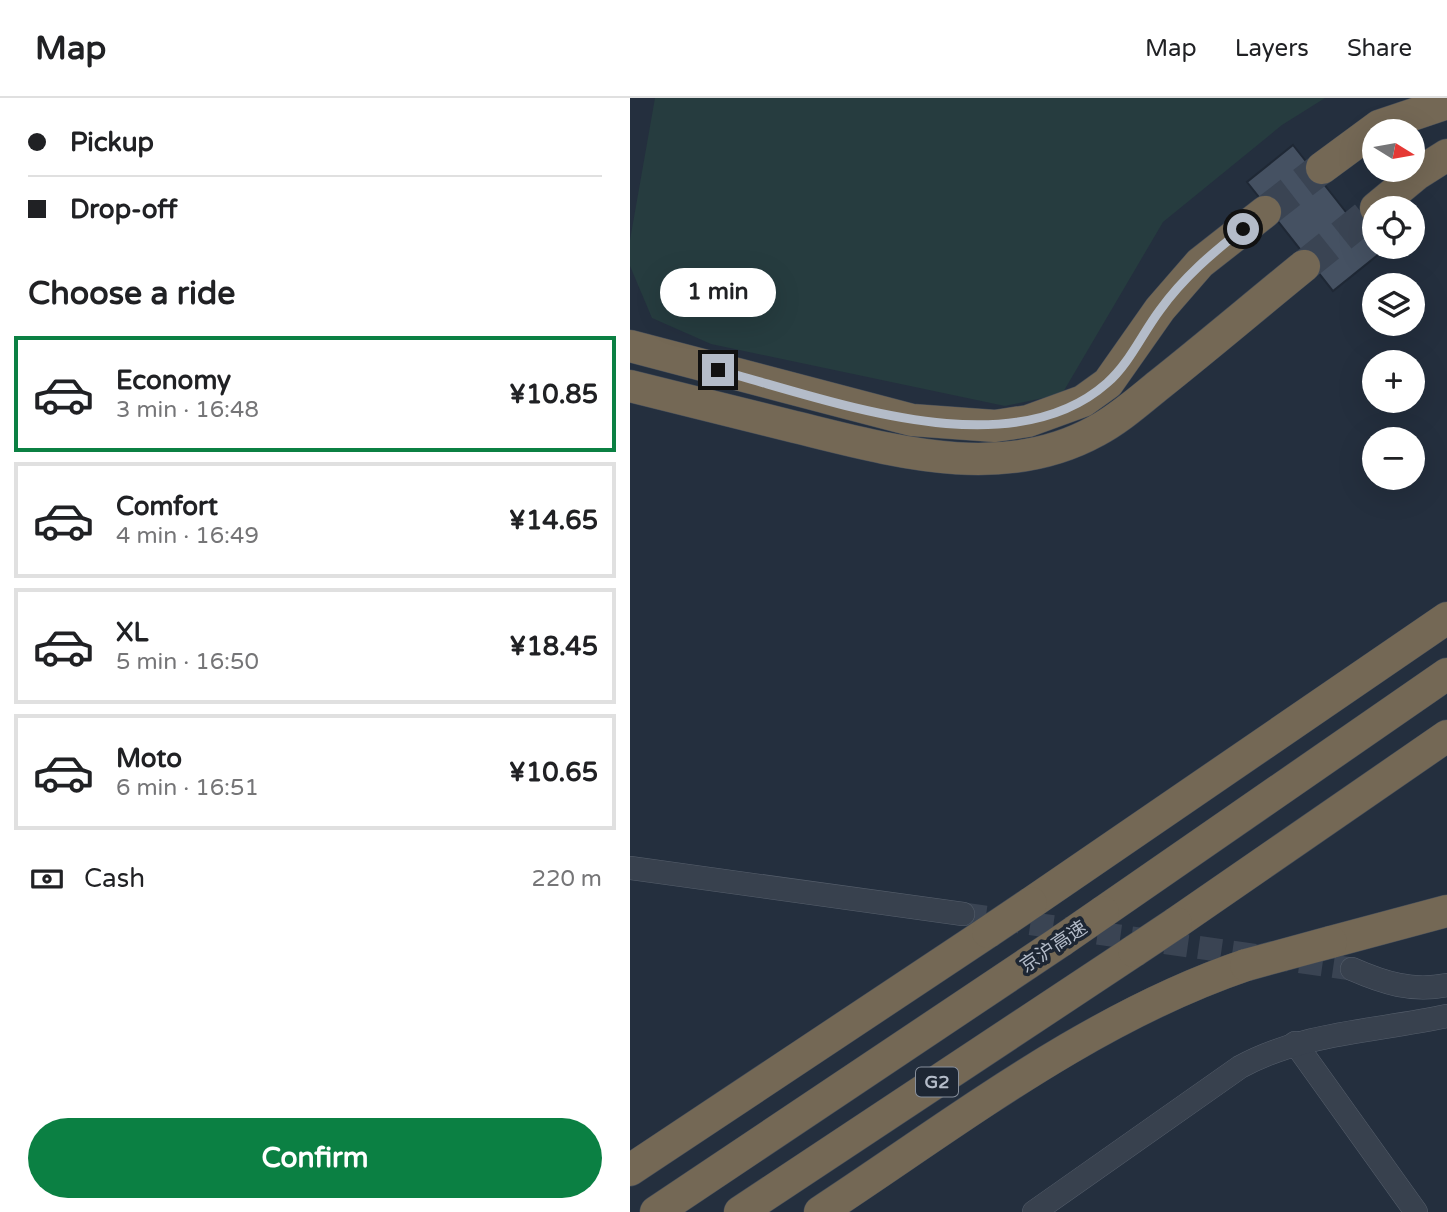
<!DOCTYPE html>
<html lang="en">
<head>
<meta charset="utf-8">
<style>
	:root { --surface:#fff; --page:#f2f2f2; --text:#202124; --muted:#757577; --line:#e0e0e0; --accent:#0b8043 }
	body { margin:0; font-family:"Varela Round","Noto Sans SC",sans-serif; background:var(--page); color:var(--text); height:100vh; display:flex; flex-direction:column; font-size:26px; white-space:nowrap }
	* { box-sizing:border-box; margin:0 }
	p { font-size:23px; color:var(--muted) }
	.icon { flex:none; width:38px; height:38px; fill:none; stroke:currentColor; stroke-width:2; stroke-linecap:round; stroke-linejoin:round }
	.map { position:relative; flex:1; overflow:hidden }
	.panel { display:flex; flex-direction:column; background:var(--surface); width:630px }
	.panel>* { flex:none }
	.banner { display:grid; align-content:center; height:154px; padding:0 28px; background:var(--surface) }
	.needle { width:46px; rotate:101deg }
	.controls { position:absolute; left:732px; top:21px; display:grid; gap:14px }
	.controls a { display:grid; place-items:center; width:63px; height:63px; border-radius:50%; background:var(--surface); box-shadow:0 7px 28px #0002; font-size:35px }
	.end { position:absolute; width:32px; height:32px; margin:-16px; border:9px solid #b4bcc9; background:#111; box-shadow:0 0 0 4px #111 }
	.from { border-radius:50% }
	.bubble { position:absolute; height:49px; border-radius:24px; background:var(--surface); box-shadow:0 7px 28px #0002; font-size:23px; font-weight:700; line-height:49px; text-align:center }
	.banner b { display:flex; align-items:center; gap:24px; height:66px; font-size:26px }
	.banner b+b { border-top:2px solid var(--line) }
	.banner i { width:18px; height:18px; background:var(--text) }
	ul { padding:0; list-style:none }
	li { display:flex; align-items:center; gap:21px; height:116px; margin:0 14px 10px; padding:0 14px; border:4px solid var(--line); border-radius:0px }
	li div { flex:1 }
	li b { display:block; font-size:26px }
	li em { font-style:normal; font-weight:700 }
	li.current { border-color:var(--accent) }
	li>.icon { width:63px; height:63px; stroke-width:1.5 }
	h2 { padding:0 28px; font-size:32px; line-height:84px }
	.pay { display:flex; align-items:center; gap:18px; height:77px; padding:0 28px; font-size:26px }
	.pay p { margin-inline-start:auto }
	.action { display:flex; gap:14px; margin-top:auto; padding:14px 28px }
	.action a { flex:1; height:80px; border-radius:42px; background:var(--accent); color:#fff; font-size:28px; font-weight:700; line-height:80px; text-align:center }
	header { display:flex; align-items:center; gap:42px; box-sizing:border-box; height:98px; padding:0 35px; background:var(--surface); border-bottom:2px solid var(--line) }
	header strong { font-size:33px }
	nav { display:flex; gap:38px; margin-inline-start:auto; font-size:24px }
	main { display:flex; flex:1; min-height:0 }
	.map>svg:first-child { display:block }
	.green { fill:#263c3f }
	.building { fill:#455162; stroke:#1f2835; stroke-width:2 }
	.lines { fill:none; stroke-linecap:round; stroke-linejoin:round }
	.minor-tunnel { stroke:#3a4453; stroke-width:23; stroke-dasharray:23 11; stroke-linecap:butt }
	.highway-tunnel { stroke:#3a4453; stroke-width:32; stroke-dasharray:32 16; stroke-linecap:butt }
	.minor-casing { stroke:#565f6c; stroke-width:24 }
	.highway-casing { stroke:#434c59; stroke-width:33 }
	.minor { stroke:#38414e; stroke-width:23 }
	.highway { stroke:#746855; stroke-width:32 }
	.highway-bridge-casing { stroke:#434c59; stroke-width:33; stroke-linecap:butt }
	.highway-bridge { stroke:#746855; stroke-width:32 }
	.route { stroke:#b4bcc9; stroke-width:9 }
	.labels { text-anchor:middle; stroke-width:7; stroke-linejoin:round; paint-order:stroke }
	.shield { fill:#1d2633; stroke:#878f9c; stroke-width:2 }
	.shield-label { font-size:18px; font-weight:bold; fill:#b4bcc9 }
	.street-label { font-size:19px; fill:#b4bcc9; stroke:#1d2633 }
</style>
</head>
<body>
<header>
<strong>Map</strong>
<nav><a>Map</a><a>Layers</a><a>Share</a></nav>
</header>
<main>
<section class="panel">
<div class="banner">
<b><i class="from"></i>Pickup</b>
<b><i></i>Drop-off</b>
</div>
<h2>Choose a ride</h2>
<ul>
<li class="current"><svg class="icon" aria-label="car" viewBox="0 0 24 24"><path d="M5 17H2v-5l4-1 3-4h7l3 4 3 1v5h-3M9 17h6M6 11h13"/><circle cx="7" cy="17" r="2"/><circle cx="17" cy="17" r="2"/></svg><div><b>Economy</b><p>3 min · 16:48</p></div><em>¥10.85</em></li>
<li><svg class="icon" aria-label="car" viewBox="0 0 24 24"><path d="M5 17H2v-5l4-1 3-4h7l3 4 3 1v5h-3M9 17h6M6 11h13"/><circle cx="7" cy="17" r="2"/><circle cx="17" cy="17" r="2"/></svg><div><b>Comfort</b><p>4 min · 16:49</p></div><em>¥14.65</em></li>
<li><svg class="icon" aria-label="car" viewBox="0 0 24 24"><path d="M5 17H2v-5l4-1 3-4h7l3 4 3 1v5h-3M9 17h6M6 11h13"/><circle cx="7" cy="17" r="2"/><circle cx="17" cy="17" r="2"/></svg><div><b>XL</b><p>5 min · 16:50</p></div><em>¥18.45</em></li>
<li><svg class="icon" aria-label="car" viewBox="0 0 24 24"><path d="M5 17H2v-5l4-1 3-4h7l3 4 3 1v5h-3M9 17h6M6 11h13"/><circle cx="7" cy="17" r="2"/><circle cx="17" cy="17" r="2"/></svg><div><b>Moto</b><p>6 min · 16:51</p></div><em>¥10.65</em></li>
</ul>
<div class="pay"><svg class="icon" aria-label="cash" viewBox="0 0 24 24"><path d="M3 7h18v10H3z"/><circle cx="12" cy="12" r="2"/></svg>Cash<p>220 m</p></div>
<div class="action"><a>Confirm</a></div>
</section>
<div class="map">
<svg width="817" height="1114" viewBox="0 0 817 1114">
	<rect width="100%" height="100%" fill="#242f3e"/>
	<!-- green -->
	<path class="green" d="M25 0H695L652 27 533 124 432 296 375 308 81 246 22 220 0 168V142Z"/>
	<!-- building -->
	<path class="building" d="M663 47 749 156 703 193 617 84Z"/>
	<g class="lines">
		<!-- minor-tunnel -->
		<path class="minor-tunnel" d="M333 816 722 871"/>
		<!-- highway-tunnel -->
		<g class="highway-tunnel">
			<path d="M635 114 692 70"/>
			<path d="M674 168 735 119"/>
		</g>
		<defs>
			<g id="minor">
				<path d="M0 770 333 816"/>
				<path d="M722 871C754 885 782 894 817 887"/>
				<path d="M665 945 786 1114"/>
				<path d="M404 1114 610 969C674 934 748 933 817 918"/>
			</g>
			<g id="highway">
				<path d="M692 70 749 28 817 5"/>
				<path d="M746 110 787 76 817 57"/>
				<path d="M0 248 282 322 365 328 398 323 453 303 478 285 530 211 570 165 635 114"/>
				<path d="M0 288C55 302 110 315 165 329 263 353 372 385 466 333 489 321 510 302 530 286 579 247 626 207 674 168"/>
				<path d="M401 805 817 520"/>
				<path d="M473 814 817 576"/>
				<path d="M546 825 817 638"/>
				<path d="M701 844 817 813"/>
				<path d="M0 1072 358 834"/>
				<path d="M26 1114 431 843"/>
				<path d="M110 1114 504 853"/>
				<path d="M190 1114C327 1024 460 920 616 867"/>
			</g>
		</defs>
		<!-- minor casing -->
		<use href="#minor" class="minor-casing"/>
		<!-- highway casing -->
		<use href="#highway" class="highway-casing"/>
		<!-- minor -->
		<use href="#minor" class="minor"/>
		<!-- highway -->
		<use href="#highway" class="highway"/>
		<defs>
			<g id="highway-bridge">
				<path d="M358 834 401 805"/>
				<path d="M431 843 473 814"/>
				<path d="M504 853 546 825"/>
				<path d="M616 867 701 844"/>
			</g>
		</defs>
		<!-- highway-bridge casing -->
		<use href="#highway-bridge" class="highway-bridge-casing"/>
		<!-- highway-bridge -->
		<use href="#highway-bridge" class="highway-bridge"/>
	</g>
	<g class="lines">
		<!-- route -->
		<path class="route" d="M88 272C198 301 379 372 477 285 499 266 512 236 530 212 553 180 582 155 613 131"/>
	</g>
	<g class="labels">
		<!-- shield labels -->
		<rect class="shield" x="286" y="969.5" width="42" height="29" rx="5"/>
		<g class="shield-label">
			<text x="307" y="990">G2</text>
		</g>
		<!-- street labels -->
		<g class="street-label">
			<text transform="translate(423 848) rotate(-34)" y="7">京沪高速</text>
		</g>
	</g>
</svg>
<div class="controls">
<a><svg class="needle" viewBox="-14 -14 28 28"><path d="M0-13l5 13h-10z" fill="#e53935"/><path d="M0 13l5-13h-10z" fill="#757577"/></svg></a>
<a><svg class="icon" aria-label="locate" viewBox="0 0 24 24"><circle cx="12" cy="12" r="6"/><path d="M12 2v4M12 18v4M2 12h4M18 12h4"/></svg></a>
<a><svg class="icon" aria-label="layers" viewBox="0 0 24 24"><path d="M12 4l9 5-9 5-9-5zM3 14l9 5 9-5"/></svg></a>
<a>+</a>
<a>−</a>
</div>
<i class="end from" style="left:613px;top:131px"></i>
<i class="end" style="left:88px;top:272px"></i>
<div class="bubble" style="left:30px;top:170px;width:116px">1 min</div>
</div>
</main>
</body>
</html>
